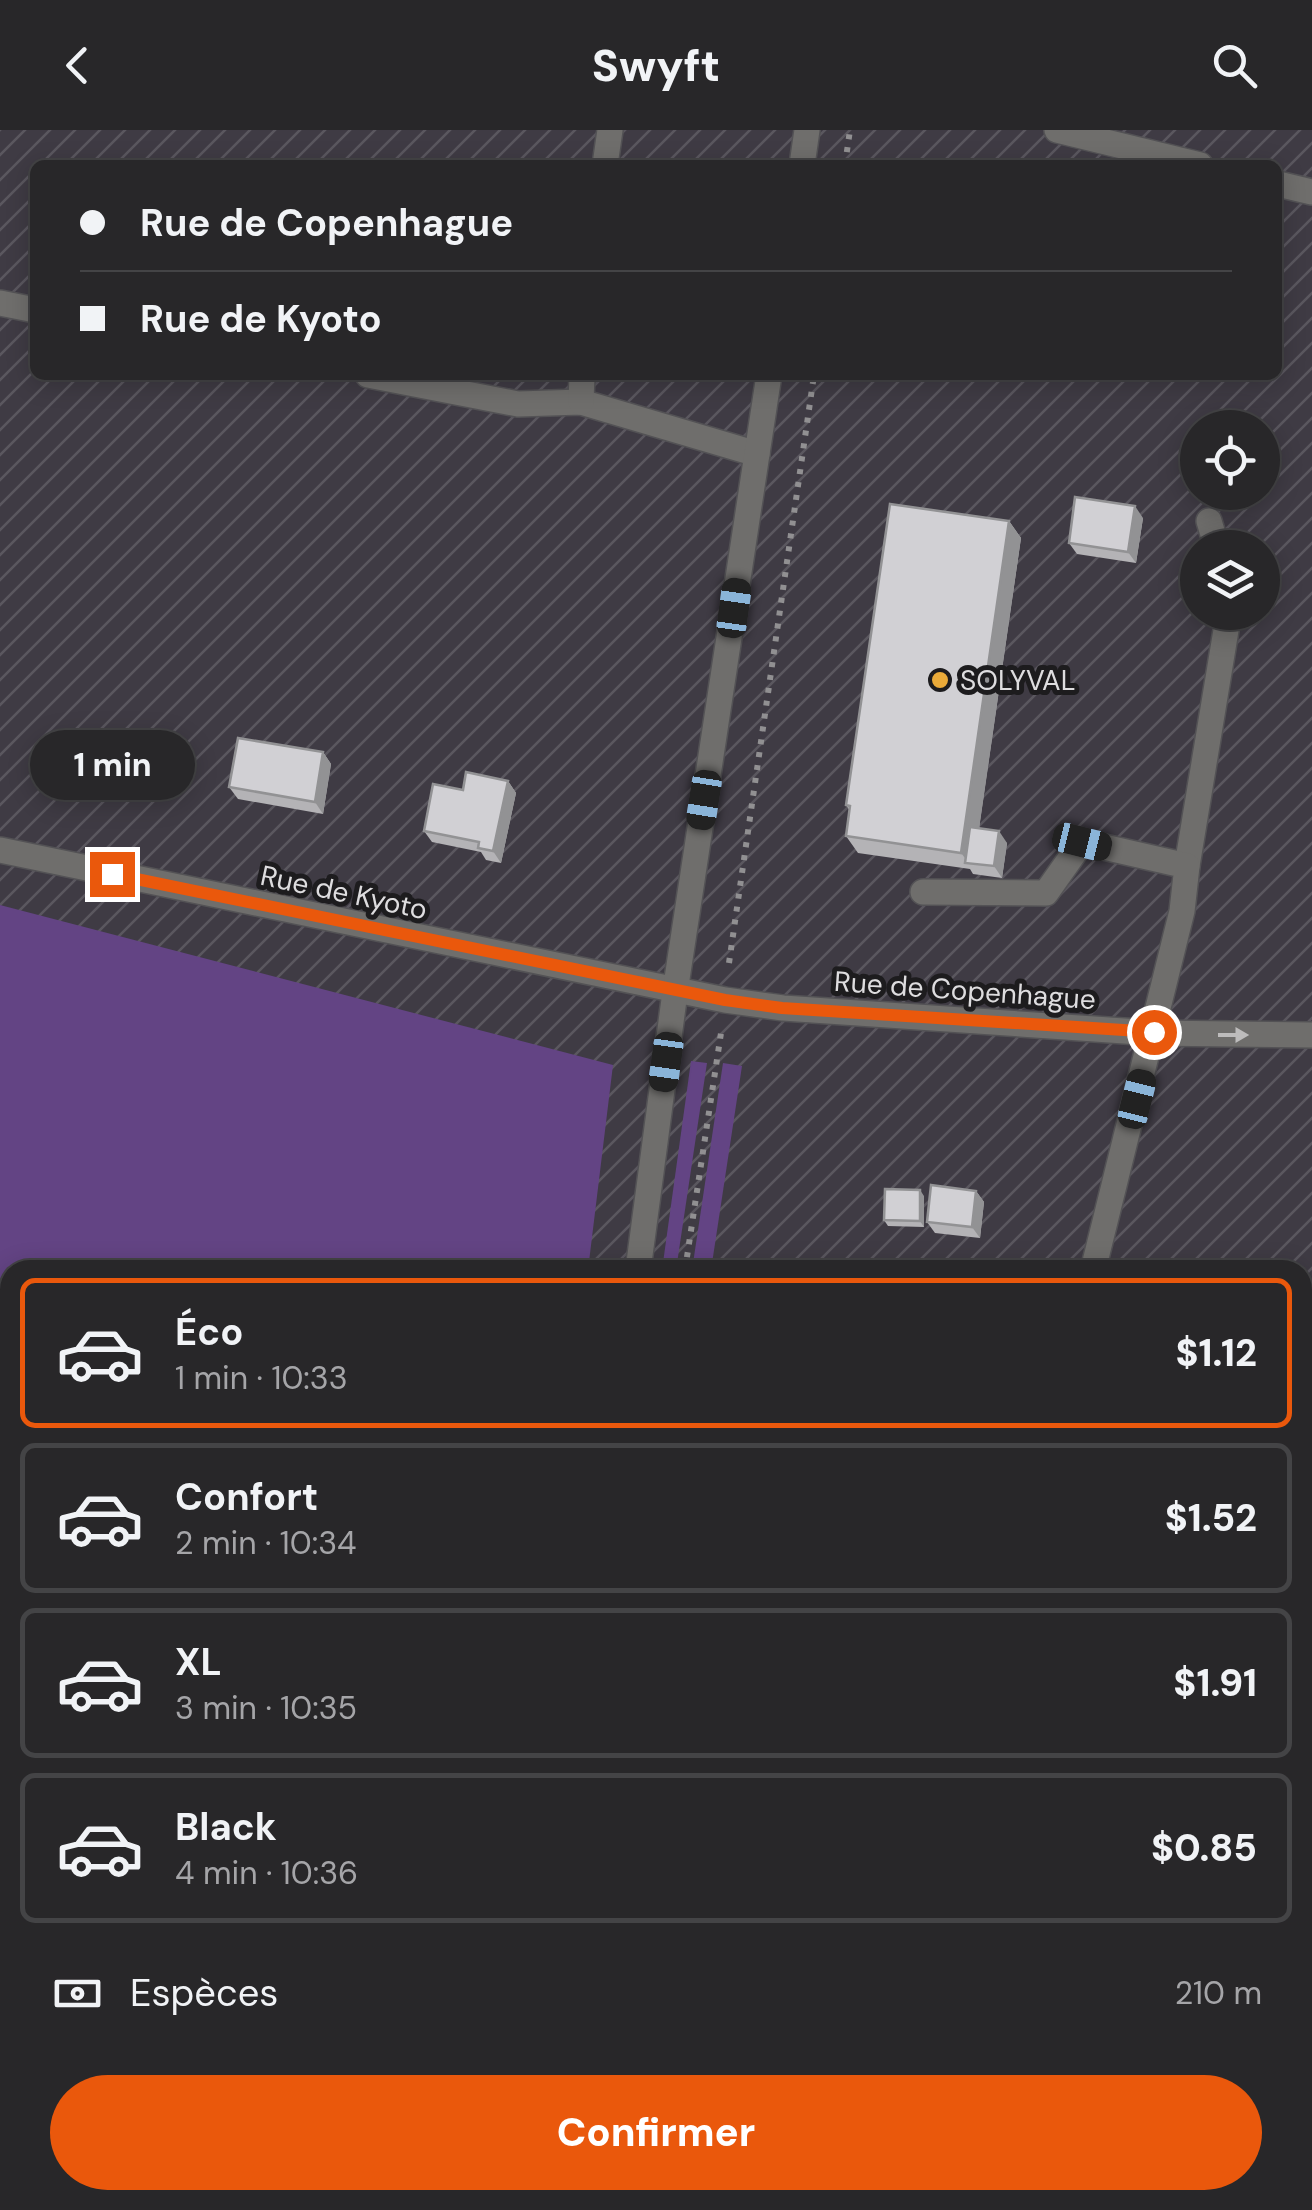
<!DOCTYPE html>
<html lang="fr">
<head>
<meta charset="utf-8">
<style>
	:root { --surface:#282729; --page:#302f31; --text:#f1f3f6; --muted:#a5a5a8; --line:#444446; --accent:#ea580c }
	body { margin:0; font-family:"DM Sans",sans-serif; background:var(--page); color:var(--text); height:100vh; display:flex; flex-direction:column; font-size:38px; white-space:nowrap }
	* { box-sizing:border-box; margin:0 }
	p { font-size:32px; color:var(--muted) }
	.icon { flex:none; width:55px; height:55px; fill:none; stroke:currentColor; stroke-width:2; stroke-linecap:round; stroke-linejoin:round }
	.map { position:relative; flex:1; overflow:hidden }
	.details { position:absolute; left:0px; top:1130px; width:1312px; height:950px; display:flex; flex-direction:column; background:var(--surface); border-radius:30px 30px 0 0; box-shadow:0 5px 25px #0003,0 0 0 2px var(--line) }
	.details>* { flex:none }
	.top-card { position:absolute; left:30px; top:30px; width:1252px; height:220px; border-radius:15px; box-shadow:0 5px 25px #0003,0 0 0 2px var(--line); display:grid; align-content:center; height:220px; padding:0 50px; background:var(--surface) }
	.fabs { position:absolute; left:1180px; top:280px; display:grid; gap:20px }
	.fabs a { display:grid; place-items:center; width:100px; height:100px; border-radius:50%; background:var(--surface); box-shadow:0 5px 25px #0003,0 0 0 2px var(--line); font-size:50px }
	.end { position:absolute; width:45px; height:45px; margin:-22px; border:12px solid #ea580c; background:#fff; box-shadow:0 0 0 5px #fff }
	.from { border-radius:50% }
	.bubble { position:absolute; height:70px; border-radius:35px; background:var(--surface); box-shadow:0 5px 25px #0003,0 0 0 2px var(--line); font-size:32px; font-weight:800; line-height:70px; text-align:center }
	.car { position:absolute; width:30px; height:60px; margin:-30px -15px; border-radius:12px; box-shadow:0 0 8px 2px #0007; background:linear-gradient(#222 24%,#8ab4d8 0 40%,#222 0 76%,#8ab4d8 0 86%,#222 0) }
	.top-card b { display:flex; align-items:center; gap:35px; height:95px; font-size:38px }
	.top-card b+b { border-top:2px solid var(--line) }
	.top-card i { width:25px; height:25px; background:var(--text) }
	ul { padding:18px 0 0; list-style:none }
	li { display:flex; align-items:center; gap:30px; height:150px; margin:0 20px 15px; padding:0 30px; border:5px solid var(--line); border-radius:15px }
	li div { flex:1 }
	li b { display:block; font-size:38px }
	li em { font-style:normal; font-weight:800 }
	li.selected { border-color:var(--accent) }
	li>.icon { width:90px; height:90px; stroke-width:1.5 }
	.pay { display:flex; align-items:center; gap:25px; height:110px; padding:0 50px; font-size:38px }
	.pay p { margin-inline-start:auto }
	.cta { display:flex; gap:20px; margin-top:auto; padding:20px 50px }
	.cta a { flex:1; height:115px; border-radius:60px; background:var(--accent); color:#fff; font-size:40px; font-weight:800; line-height:115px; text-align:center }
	header { display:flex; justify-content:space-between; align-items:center; height:130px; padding:0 50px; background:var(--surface); font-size:45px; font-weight:800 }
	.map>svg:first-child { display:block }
	.industrial { fill:url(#industrial-furrows); fill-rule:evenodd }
	.grass { fill:#634484 }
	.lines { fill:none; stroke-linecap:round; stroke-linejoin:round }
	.minor-casing { stroke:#535255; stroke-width:28 }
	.major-casing { stroke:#535255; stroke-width:28 }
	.path { stroke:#919092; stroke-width:6; stroke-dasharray:5 8; stroke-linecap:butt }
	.minor { stroke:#6f6e6c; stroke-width:25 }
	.major { stroke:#a7a5a2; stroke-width:25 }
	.wall { fill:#b4b3b6 }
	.shaded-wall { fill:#929294 }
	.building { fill:#d1d0d4; stroke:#929294; stroke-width:2.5 }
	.oneway { fill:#bdbcbc }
	.route { stroke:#ea580c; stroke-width:12 }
	.poi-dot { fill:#eaaa39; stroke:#1d1c1e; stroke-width:4 }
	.labels { text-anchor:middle; stroke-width:10; stroke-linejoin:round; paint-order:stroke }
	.poi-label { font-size:28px; fill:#dedddf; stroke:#1d1c1e; text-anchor:start }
	.street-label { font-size:28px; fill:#dedddf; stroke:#1d1c1e }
</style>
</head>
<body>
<header><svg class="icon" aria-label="back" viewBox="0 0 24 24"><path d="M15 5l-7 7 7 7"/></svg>Swyft<svg class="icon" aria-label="search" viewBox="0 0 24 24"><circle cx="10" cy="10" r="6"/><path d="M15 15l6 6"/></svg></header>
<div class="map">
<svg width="1312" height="2080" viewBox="0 0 1312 2080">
	<defs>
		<pattern id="industrial-furrows" width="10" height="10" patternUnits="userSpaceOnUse" patternTransform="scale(2.5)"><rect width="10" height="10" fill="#3f3b44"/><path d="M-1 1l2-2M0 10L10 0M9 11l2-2" fill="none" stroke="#5a575f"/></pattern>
	</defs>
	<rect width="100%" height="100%" fill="#353437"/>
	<!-- industrial -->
	<g class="industrial">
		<path d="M0 0H1312V1791L1302 1788V1140H10V1383L0 1380ZM35 35H1278V245H35ZM1198 298H1262V362H1198ZM1198 418H1262V482H1198Z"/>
		<path d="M0 1508 10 1511V2070H1302L1303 1856 1312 1858V2080H0Z"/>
	</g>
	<!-- grass -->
	<g class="grass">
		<path d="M0 775 613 935 588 1140H10V1368L0 1365Z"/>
		<path d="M691 931 707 933 676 1140H662Z"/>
		<path d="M723 933 742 936 711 1140H692Z"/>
	</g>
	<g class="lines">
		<defs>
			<g id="minor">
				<path d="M1057 0 1200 35"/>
				<path d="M605 35 610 0"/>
				<path d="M802 35 807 0"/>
				<path d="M1278 54 1312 62"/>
				<path d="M0 173 35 180"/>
				<path d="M368 245 518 274 581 272 757 324"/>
				<path d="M581 272 582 245"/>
				<path d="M1209 391 1217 418"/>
				<path d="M0 720 725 870 783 878 1154 903 1312 905"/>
				<path d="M1187 736 1229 482"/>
				<path d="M923 762 1046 763 1082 712 1187 736 1182 781 1093 1140"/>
				<path d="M638 1140 675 862 769 245"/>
				<path d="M1302 1261 1309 1262"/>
				<path d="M0 1946 10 1948"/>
				<path d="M27 2080 29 2070"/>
				<path d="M517 2080 518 2070"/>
				<path d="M1169 2080 1171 2070"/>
			</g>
			<g id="major">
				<path d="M0 1426 10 1429"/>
				<path d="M1302 1806 1312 1808"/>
			</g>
		</defs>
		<!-- minor casing -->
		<use href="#minor" class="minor-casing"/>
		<!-- major casing -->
		<use href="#major" class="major-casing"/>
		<!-- path -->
		<g class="path">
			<path d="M845 35 850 0"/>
			<path d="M729 833 814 245"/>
			<path d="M685 1140 721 903"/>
			<path d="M0 1488 10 1491"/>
			<path d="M1302 1864 1312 1866"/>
		</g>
		<!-- minor -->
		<use href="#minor" class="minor"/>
		<!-- major -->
		<use href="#major" class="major"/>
	</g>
	<!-- wall -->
	<g class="wall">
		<path d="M1143 388 1136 433 1077 424 1069 413Z"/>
		<path d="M1009 391 1021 408 979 698 1007 713 1002 748 973 744 970 739 858 723 846 706 850 681 846 675Z"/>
		<path d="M323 622 331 634 323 684 238 669 229 657Z"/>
		<path d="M508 651 516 663 501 733 486 730 481 722 432 712 424 701 463 660Z"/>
		<path d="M976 1061 984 1072 980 1108 935 1103 927 1092Z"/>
		<path d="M924 1066V1097L888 1096 884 1090Z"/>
		<path d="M0 1583 10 1585V1877L0 1875Z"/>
	</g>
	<!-- shaded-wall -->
	<g class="shaded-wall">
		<path d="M1135 376 1143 388 1136 433 1128 422Z"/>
		<path d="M1009 391 1021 408 974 734 969 733 961 723Z"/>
		<path d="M323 622 331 634 323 684 315 672Z"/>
		<path d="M508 651 516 663 501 733 493 721Z"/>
		<path d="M999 701 1007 713 1002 748 994 736Z"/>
		<path d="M920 1060 924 1066V1097L920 1091Z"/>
		<path d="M976 1061 984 1072 980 1108 972 1097Z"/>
		<path d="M642 2070H654V2080H640Z"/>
	</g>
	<!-- building -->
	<g class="building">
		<path d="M1075 367 1135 376 1128 422 1069 413Z"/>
		<path d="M890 374 1009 391 961 723 846 706 850 676 846 675Z"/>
		<path d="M238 608 323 622 315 672 229 657Z"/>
		<path d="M466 642 508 651 493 721 478 718 479 712 424 701 433 654 463 660Z"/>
		<path d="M970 697 999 701 994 736 965 733Z"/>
		<path d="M931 1055 976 1061 972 1097 927 1092Z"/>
		<path d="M885 1059 920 1060V1091L884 1090Z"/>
		<path d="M0 1583 10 1585V1859L0 1856Z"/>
		<path d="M569 2070H642L640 2080H567Z"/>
		<path d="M986 2070H1043L1095 2077V2080H985Z"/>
	</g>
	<!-- one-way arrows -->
	<defs><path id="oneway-solid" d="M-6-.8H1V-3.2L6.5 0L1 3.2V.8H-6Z" transform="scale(2.5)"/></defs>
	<use class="oneway" href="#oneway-solid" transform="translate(1233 905)"/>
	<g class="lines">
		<!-- route -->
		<path class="route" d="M112 744 725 870 782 878 1154 902"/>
	</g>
	<!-- markers -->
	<circle class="poi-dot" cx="940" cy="550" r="10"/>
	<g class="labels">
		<!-- poi labels -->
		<g class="poi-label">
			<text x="960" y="560">SOLYVAL</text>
		</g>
		<!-- street labels -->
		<g class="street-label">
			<text transform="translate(344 762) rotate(12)" y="10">Rue de Kyoto</text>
			<text transform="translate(965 860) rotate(4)" y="10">Rue de Copenhague</text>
		</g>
	</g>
</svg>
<div class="fabs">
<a><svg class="icon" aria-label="locate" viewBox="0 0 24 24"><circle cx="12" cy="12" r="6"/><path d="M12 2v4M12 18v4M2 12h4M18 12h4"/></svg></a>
<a><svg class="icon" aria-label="layers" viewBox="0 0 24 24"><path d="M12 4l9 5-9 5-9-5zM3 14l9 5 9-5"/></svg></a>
</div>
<i class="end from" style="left:1154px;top:902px"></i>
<i class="end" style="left:112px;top:744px"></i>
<div class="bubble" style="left:30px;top:600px;width:165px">1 min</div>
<i class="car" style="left:734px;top:478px;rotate:8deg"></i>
<i class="car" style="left:704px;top:670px;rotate:189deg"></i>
<i class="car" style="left:1082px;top:712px;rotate:104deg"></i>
<i class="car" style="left:666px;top:932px;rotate:188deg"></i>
<i class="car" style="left:1137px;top:969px;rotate:14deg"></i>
<div class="top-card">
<b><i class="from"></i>Rue de Copenhague</b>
<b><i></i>Rue de Kyoto</b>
</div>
<section class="details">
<ul>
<li class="selected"><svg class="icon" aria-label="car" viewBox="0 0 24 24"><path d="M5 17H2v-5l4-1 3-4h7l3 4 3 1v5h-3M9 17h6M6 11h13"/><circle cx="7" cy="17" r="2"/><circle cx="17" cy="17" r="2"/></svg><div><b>Éco</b><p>1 min · 10:33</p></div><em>$1.12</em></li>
<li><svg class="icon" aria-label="car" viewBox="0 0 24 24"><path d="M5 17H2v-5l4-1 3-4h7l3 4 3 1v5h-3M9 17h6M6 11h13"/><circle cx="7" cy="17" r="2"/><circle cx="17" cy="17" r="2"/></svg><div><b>Confort</b><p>2 min · 10:34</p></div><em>$1.52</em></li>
<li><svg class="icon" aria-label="car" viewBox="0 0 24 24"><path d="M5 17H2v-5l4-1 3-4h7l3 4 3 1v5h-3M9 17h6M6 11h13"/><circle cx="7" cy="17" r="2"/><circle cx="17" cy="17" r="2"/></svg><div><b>XL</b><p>3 min · 10:35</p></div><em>$1.91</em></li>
<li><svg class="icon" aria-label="car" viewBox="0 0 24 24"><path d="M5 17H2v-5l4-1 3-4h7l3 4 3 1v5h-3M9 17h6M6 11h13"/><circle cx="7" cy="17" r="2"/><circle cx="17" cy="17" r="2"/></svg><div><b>Black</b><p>4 min · 10:36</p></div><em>$0.85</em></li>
</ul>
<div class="pay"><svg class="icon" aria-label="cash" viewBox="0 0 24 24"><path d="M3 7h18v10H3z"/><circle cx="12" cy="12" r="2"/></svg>Espèces<p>210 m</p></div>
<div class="cta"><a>Confirmer</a></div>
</section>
</div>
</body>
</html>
